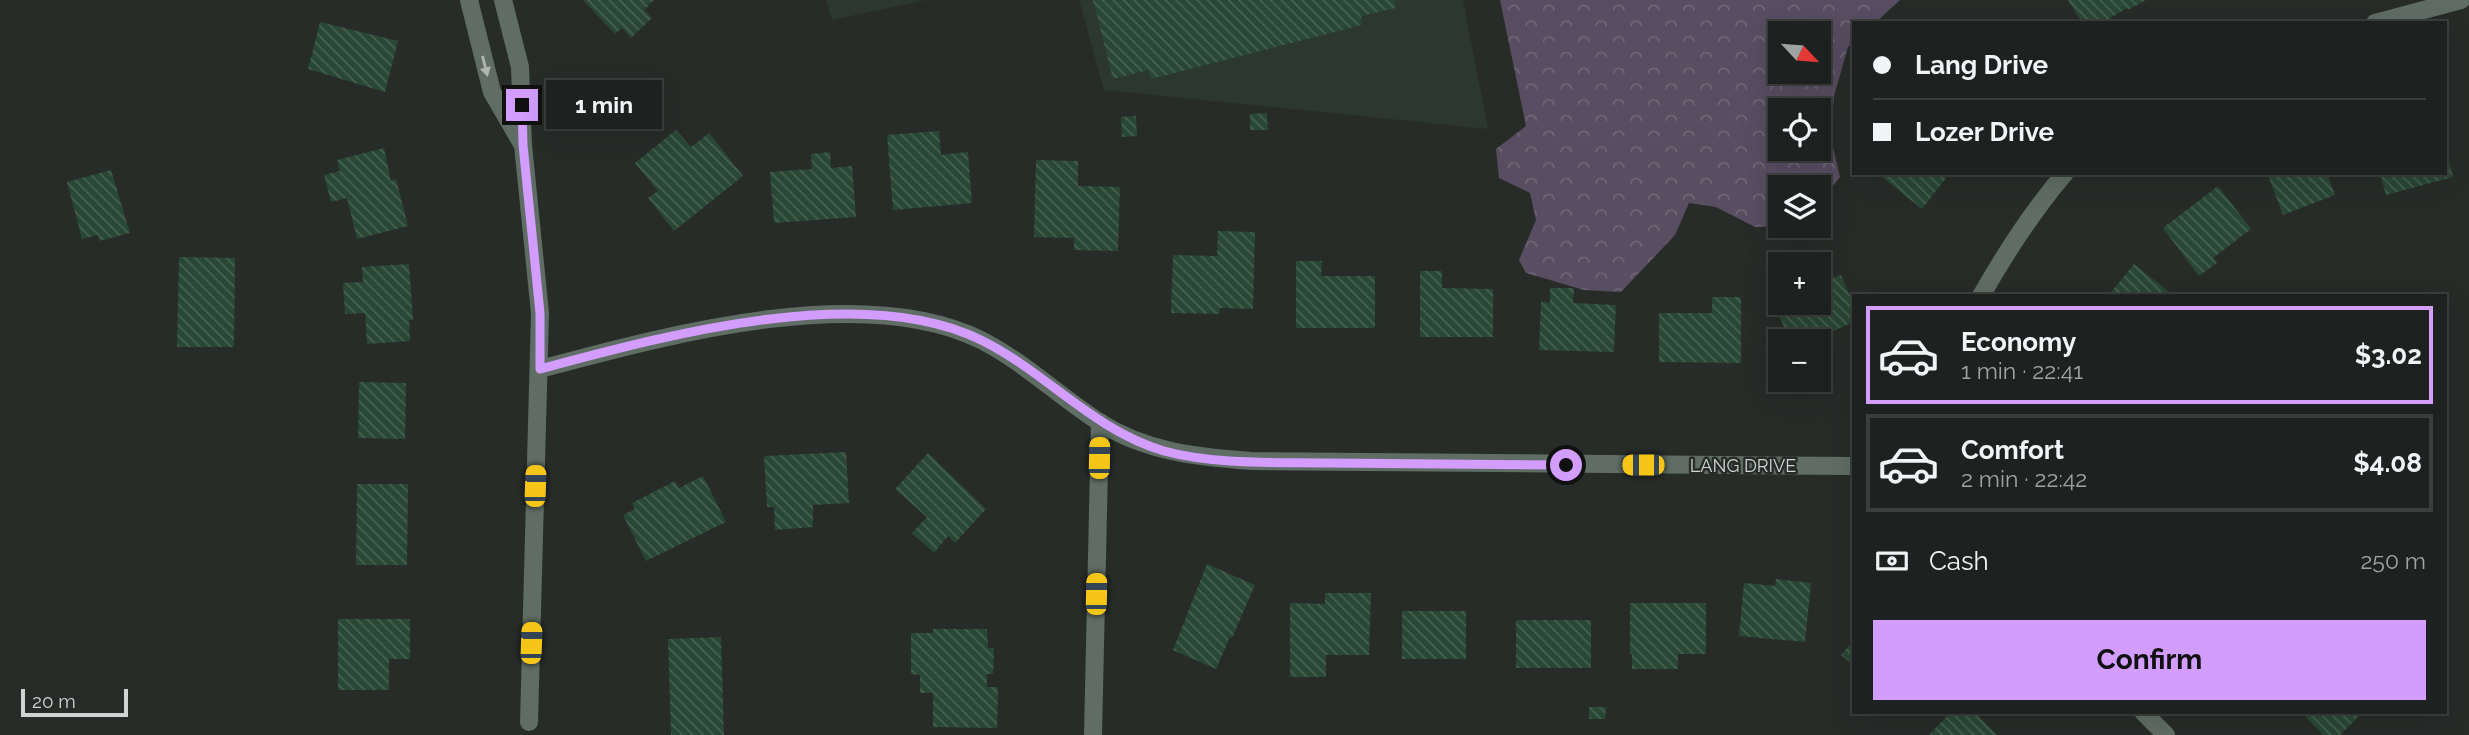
<!DOCTYPE html>
<html lang="en">
<head>
<meta charset="utf-8">
<style>
	:root { --surface:#1d211f; --page:#2a2e2c; --text:#f1f3f6; --muted:#a0a3a4; --line:#3b3e3d; --accent:#d29dfd }
	body { margin:0; font-family:Raleway,sans-serif; background:var(--page); color:var(--text); height:100vh; display:flex; flex-direction:column; font-size:26px; white-space:nowrap }
	* { box-sizing:border-box; margin:0 }
	p { font-size:23px; color:var(--muted) }
	.icon { flex:none; width:38px; height:38px; fill:none; stroke:currentColor; stroke-width:2; stroke-linecap:round; stroke-linejoin:round }
	.map { position:relative; flex:1; overflow:hidden }
	.details { position:absolute; left:1852px; top:294px; width:595px; height:420px; display:flex; flex-direction:column; background:var(--surface); border-radius:0px; box-shadow:0 7px 28px #0002,0 0 0 2px var(--line) }
	.details>* { flex:none }
	.hud { position:absolute; left:1852px; top:21px; width:595px; height:154px; border-radius:0px; box-shadow:0 7px 28px #0002,0 0 0 2px var(--line); display:grid; align-content:center; height:154px; padding:0 21px; background:var(--surface) }
	.needle { width:46px; rotate:116deg }
	.tools { position:absolute; left:1768px; top:21px; display:grid; gap:14px }
	.tools a { display:grid; place-items:center; width:63px; height:63px; border-radius:0px; background:var(--surface); box-shadow:0 7px 28px #0002,0 0 0 2px var(--line); font-size:35px }
	.scale { position:absolute; left:21px; bottom:18px; width:107px; box-sizing:border-box; padding-left:7px; border:4px solid #d1d4d2; border-top:0; font-size:19px; line-height:24px; white-space:nowrap; color:#d1d4d2; -webkit-text-stroke:5px #272c29; paint-order:stroke }
	.end { position:absolute; width:32px; height:32px; margin:-16px; border:9px solid #d29dfd; background:#111; box-shadow:0 0 0 4px #111 }
	.from { border-radius:50% }
	.bubble { position:absolute; height:49px; border-radius:0px; background:var(--surface); box-shadow:0 7px 28px #0002,0 0 0 2px var(--line); font-size:23px; font-weight:700; line-height:49px; text-align:center }
	.car { position:absolute; width:21px; height:42px; margin:-21px -10px; border-radius:9px; box-shadow:0 0 5px 2px #0007; background:linear-gradient(#f5c518 24%,#345 0 40%,#f5c518 0 76%,#345 0 86%,#f5c518 0) }
	.hud b { display:flex; align-items:center; gap:24px; height:66px; font-size:26px }
	.hud b+b { border-top:2px solid var(--line) }
	.hud i { width:18px; height:18px; background:var(--text) }
	ul { padding:12px 0 0; list-style:none }
	li { display:flex; align-items:center; gap:21px; height:98px; margin:0 14px 10px; padding:0 7px; border:4px solid var(--line); border-radius:0px }
	li div { flex:1 }
	li b { display:block; font-size:26px }
	li em { font-style:normal; font-weight:700 }
	li.current { border-color:var(--accent) }
	li>.icon { width:63px; height:63px; stroke-width:1.5 }
	.pay { display:flex; align-items:center; gap:18px; height:77px; padding:0 21px; font-size:26px }
	.pay p { margin-inline-start:auto }
	.button { display:flex; gap:14px; margin-top:auto; padding:14px 21px }
	.button a { flex:1; height:80px; border-radius:0px; background:var(--accent); color:#111; font-size:28px; font-weight:700; line-height:80px; text-align:center }
	.map>svg:first-child { display:block }
	.built { fill:#2c3730 }
	.forest { fill:url(#forest-crowns); fill-rule:evenodd }
	.building { fill:url(#building-back-hatch) }
	.lines { fill:none; stroke-linecap:round; stroke-linejoin:round }
	.minor { stroke:#5f6d64; stroke-width:18 }
	.oneway { fill:#afb5b1 }
	.route { stroke:#d29dfd; stroke-width:9 }
	.labels { text-anchor:middle; stroke-width:5; stroke-linejoin:round; paint-order:stroke }
	.street-label { font-size:18px; fill:#d1d4d2; stroke:#272c29 }
</style>
</head>
<body>
<div class="map">
<svg width="2469" height="735" viewBox="0 0 2469 735">
	<defs>
		<pattern id="forest-crowns" width="20" height="18" patternUnits="userSpaceOnUse" patternTransform="scale(1.75)"><rect width="20" height="18" fill="#584d61"/><path d="M2 6a3 3 0 1 1 6 0M12 15a3 3 0 1 1 6 0" fill="none" stroke="#6f6677"/></pattern>
		<pattern id="building-back-hatch" width="6" height="6" patternUnits="userSpaceOnUse" patternTransform="scale(1.75)"><rect width="6" height="6" fill="#294735"/><path d="M-1 5l2 2M0 0l6 6M5-1l2 2" fill="none" stroke="#476151"/></pattern>
	</defs>
	<rect width="100%" height="100%" fill="#272c29"/>
	<!-- built -->
	<g class="built">
		<path d="M826 0H926L832 20Z"/>
		<path d="M1079 0H1463L1488 129 1104 90Z"/>
	</g>
	<!-- forest -->
	<path class="forest" d="M1500 0H1900L1875 23H1853V42L1848 47 1834 96 1830 135 1840 177 1818 205V187H1780V226L1755 227 1716 207 1689 203 1675 235 1621 292 1584 290 1526 273 1519 260 1536 220 1530 193 1499 178 1496 149 1526 126ZM1780 33H1818V72H1780ZM1780 110H1818V149H1780Z"/>
	<!-- building -->
	<g class="building">
		<path d="M583 0H654L644 10 652 18 631 38 622 28 615 34Z"/>
		<path d="M1093 0H1394L1396 8 1361 16 1362 25 1151 79 1148 70 1113 79Z"/>
		<path d="M2068 0H2146L2128 10 2127 8 2102 23H2082Z"/>
		<path d="M320 22 398 41 385 92 308 69Z"/>
		<path d="M1267 113 1268 130H1250V114Z"/>
		<path d="M1136 116 1137 136 1122 137 1121 117Z"/>
		<path d="M676 130 691 147 709 133 743 176 674 231 648 198 658 191 635 163Z"/>
		<path d="M939 131 941 155 968 152 972 203 893 210 887 135Z"/>
		<path d="M384 148 391 181 396 179 408 226 357 239 347 198 331 202 324 175 340 171 337 160Z"/>
		<path d="M2446 149 2453 177 2386 195 2380 173H2445Z"/>
		<path d="M830 152 831 168 852 166 856 217 774 223 770 172 812 169 811 154Z"/>
		<path d="M1036 160 1078 161V186L1120 187 1118 251 1074 250V238L1034 237Z"/>
		<path d="M111 170 130 233 99 241 98 235 82 239 67 182Z"/>
		<path d="M1877 173H1950L1922 209Z"/>
		<path d="M2267 173H2327L2335 195 2283 215Z"/>
		<path d="M2218 186 2251 229 2213 258 2217 263 2199 276 2163 228Z"/>
		<path d="M1218 231 1255 232 1253 309 1220 308 1219 314 1171 313 1173 255 1217 256Z"/>
		<path d="M179 257 235 258 234 347H177Z"/>
		<path d="M1296 261H1322L1321 276H1375V328H1296Z"/>
		<path d="M409 264 413 320H409L410 341 367 344 365 313 345 314 343 283 363 282 362 267Z"/>
		<path d="M2134 264 2169 292 2166 296H2108Z"/>
		<path d="M1420 271H1442V288L1493 289V337H1420Z"/>
		<path d="M1841 275 1853 303V322L1827 334 1829 338 1818 343 1790 341 1774 304 1780 302 1818 303V284Z"/>
		<path d="M1550 288H1574L1573 303 1616 305 1614 352 1539 350 1541 302 1550 303Z"/>
		<path d="M1712 297H1741V363L1659 362V313H1712Z"/>
		<path d="M359 382 406 383 405 439 358 438Z"/>
		<path d="M846 452 849 503 813 505V527L775 530 774 507H767L764 456Z"/>
		<path d="M928 453 986 509 955 543 948 536 934 553 912 533 927 517 895 489Z"/>
		<path d="M703 476 726 522 646 561 623 515 635 509 632 503 675 481 679 488Z"/>
		<path d="M357 484H408L407 565H356Z"/>
		<path d="M1207 564 1255 585 1232 638 1230 637 1216 669 1173 650Z"/>
		<path d="M1776 579 1811 583 1805 642 1739 636 1744 583 1775 586Z"/>
		<path d="M1325 593H1371L1369 655H1326V677H1290V603L1325 604Z"/>
		<path d="M1630 603H1706V654H1678V669H1632V654H1630Z"/>
		<rect x="1402" y="611" width="64" height="48"/>
		<path d="M338 619H410V659H389V690H338Z"/>
		<rect x="1516" y="620" width="75" height="48"/>
		<path d="M933 629H987L988 648H994L993 674H987V687H998L997 728 933 727V693H920V675L911 674V633H933Z"/>
		<path d="M721 637 724 735H671L668 639Z"/>
		<path d="M1853 641V665L1841 655Z"/>
		<path d="M1589 707H1606L1605 719H1589Z"/>
		<path d="M1951 712H1974L1997 735H1929Z"/>
		<path d="M2301 712H2363L2340 735H2323Z"/>
	</g>
	<g class="lines">
		<!-- minor -->
		<g class="minor">
			<path d="M469 0 492 92 521 142"/>
			<path d="M503 0 520 67 523 145 540 313 529 722"/>
			<path d="M2375 23 2461 0"/>
			<path d="M1981 296C2006 252 2032 212 2065 173"/>
			<path d="M540 369C664 336 861 281 981 340 1024 362 1059 396 1099 422 1146 452 1197 457 1251 461L1853 466"/>
			<path d="M2143 712 2166 735"/>
			<path d="M1093 735 1100 422"/>
		</g>
	</g>
	<!-- one-way arrows -->
	<defs><path id="oneway-solid" d="M-6-.8H1V-3.2L6.5 0L1 3.2V.8H-6Z" transform="scale(1.75)"/></defs>
	<use class="oneway" href="#oneway-solid" transform="translate(485 66) rotate(76)"/>
	<g class="lines">
		<!-- route -->
		<path class="route" d="M522 105 523 145 540 313V369C664 336 861 281 981 340 1046 372 1093 430 1164 451 1215 465 1277 462 1329 463 1408 464 1487 465 1566 465"/>
	</g>
	<g class="labels">
		<!-- street labels -->
		<g class="street-label">
			<text x="1743" y="472">LANG DRIVE</text>
		</g>
	</g>
</svg>
<div class="tools">
<a><svg class="needle" viewBox="-14 -14 28 28"><path d="M0-13l5 13h-10z" fill="#e53935"/><path d="M0 13l5-13h-10z" fill="#a0a3a4"/></svg></a>
<a><svg class="icon" aria-label="locate" viewBox="0 0 24 24"><circle cx="12" cy="12" r="6"/><path d="M12 2v4M12 18v4M2 12h4M18 12h4"/></svg></a>
<a><svg class="icon" aria-label="layers" viewBox="0 0 24 24"><path d="M12 4l9 5-9 5-9-5zM3 14l9 5 9-5"/></svg></a>
<a>+</a>
<a>−</a>
</div>
<div class="scale">20 m</div>
<i class="end from" style="left:1566px;top:465px"></i>
<i class="end" style="left:522px;top:105px"></i>
<div class="bubble" style="left:546px;top:80px;width:116px">1 min</div>
<i class="car" style="left:1099px;top:458px;rotate:1deg"></i>
<i class="car" style="left:1643px;top:465px;rotate:270deg"></i>
<i class="car" style="left:535px;top:486px;rotate:2deg"></i>
<i class="car" style="left:1096px;top:594px;rotate:1deg"></i>
<i class="car" style="left:531px;top:643px;rotate:2deg"></i>
<div class="hud">
<b><i class="from"></i>Lang Drive</b>
<b><i></i>Lozer Drive</b>
</div>
<section class="details">
<ul>
<li class="current"><svg class="icon" aria-label="car" viewBox="0 0 24 24"><path d="M5 17H2v-5l4-1 3-4h7l3 4 3 1v5h-3M9 17h6M6 11h13"/><circle cx="7" cy="17" r="2"/><circle cx="17" cy="17" r="2"/></svg><div><b>Economy</b><p>1 min · 22:41</p></div><em>$3.02</em></li>
<li><svg class="icon" aria-label="car" viewBox="0 0 24 24"><path d="M5 17H2v-5l4-1 3-4h7l3 4 3 1v5h-3M9 17h6M6 11h13"/><circle cx="7" cy="17" r="2"/><circle cx="17" cy="17" r="2"/></svg><div><b>Comfort</b><p>2 min · 22:42</p></div><em>$4.08</em></li>
</ul>
<div class="pay"><svg class="icon" aria-label="cash" viewBox="0 0 24 24"><path d="M3 7h18v10H3z"/><circle cx="12" cy="12" r="2"/></svg>Cash<p>250 m</p></div>
<div class="button"><a>Confirm</a></div>
</section>
</div>
</body>
</html>
